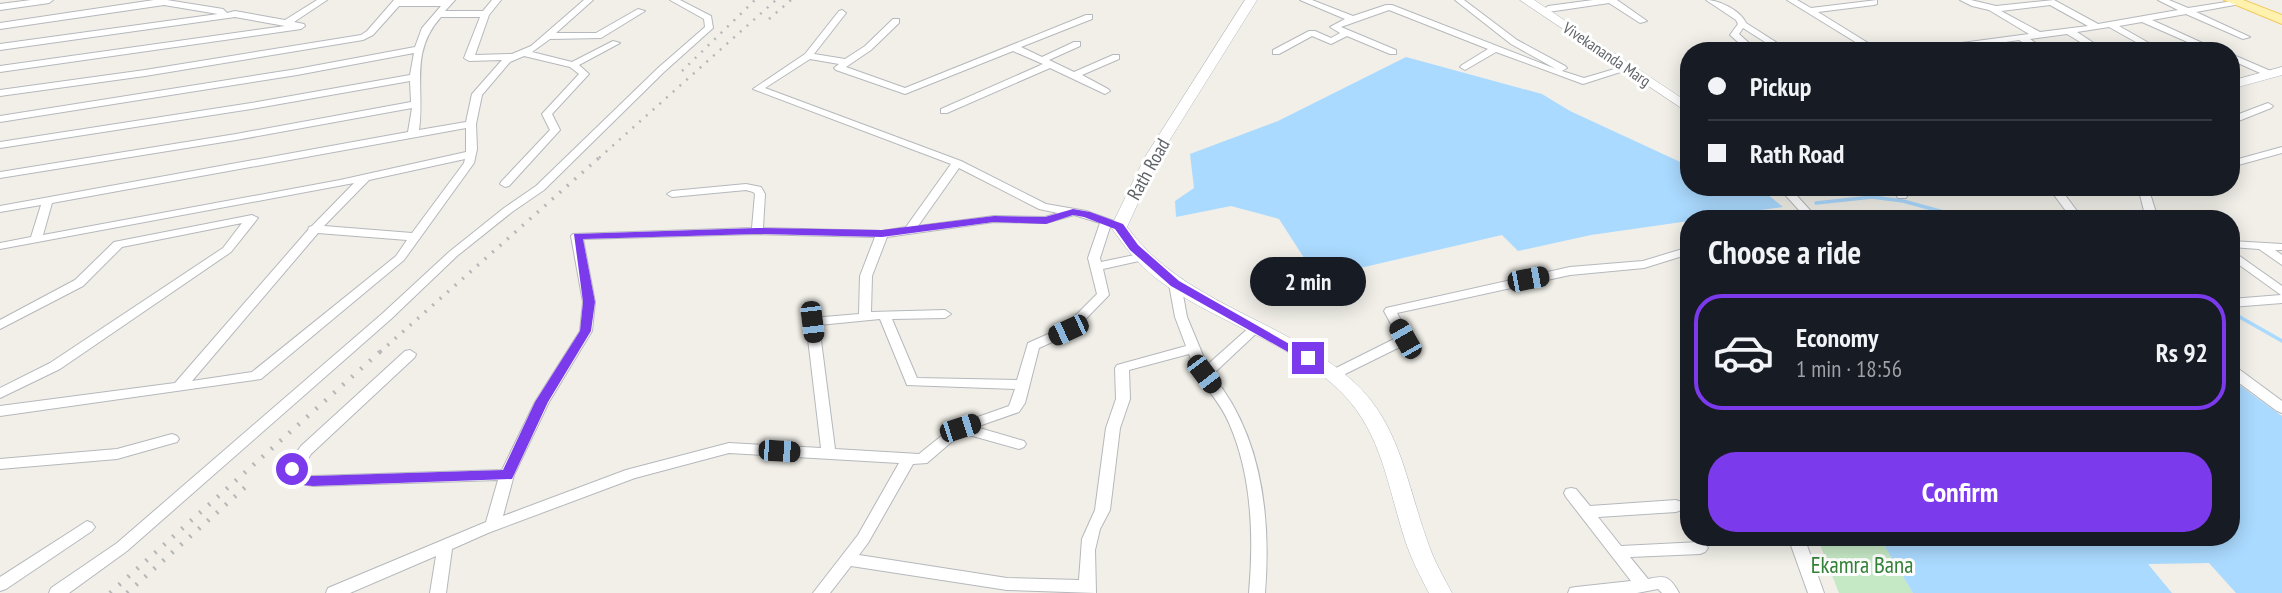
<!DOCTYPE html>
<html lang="en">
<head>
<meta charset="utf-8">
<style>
	:root { --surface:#171b24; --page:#20242c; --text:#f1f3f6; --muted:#9ea1a6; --line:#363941; --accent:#7c3aed }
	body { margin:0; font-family:"PT Sans Narrow",sans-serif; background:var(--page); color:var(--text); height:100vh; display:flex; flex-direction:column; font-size:26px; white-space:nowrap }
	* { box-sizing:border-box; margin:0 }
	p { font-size:23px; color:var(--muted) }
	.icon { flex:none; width:38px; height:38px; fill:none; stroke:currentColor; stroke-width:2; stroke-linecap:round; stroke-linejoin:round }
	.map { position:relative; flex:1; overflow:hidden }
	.drawer { position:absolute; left:1680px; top:210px; width:560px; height:336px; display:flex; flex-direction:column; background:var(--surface); border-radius:28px; box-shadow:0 4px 18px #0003 }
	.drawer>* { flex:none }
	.top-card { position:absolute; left:1680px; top:42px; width:560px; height:154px; border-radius:28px; box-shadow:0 4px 18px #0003; display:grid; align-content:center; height:154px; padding:0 28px; background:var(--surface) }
	.end { position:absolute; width:32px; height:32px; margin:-16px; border:9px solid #7c3aed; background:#fff; box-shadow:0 0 0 4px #fff }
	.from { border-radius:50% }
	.bubble { position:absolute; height:49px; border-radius:24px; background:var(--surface); box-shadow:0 4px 18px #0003; font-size:23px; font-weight:800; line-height:49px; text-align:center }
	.car { position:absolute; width:21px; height:42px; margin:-21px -10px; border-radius:9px; box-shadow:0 0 5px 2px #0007; background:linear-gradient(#222 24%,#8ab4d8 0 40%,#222 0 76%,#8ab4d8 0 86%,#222 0) }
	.top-card b { display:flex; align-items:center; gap:24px; height:66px; font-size:26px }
	.top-card b+b { border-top:2px solid var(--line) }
	.top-card i { width:18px; height:18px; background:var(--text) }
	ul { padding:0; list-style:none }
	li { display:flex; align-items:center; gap:21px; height:116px; margin:0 14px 10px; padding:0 14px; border:4px solid transparent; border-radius:28px }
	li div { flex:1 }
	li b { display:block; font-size:26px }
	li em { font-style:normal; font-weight:800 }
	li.selected { border-color:var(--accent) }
	li>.icon { width:63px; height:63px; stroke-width:1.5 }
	h2 { padding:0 28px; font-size:32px; line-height:84px }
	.primary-button { display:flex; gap:14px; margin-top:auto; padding:14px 28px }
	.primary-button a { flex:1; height:80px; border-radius:28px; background:var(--accent); color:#fff; font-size:28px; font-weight:800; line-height:80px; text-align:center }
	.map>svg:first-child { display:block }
	.green { fill:#c5e8c5 }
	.water { fill:#aadaff }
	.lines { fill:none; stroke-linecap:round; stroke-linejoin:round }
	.stream { stroke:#aadaff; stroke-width:3.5 }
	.street-casing { stroke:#b5b8bc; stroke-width:2 }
	.secondary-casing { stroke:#b6babf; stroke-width:1 }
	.primary-casing { stroke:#f2c960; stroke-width:2 }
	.street { fill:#fff; fill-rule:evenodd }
	.secondary { fill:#fff; fill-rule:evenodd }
	.primary { fill:#fff2af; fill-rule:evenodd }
	.rail-far2 { stroke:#b6b7b8; stroke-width:2.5; stroke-dasharray:2 7; stroke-linecap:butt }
	.rail-far1 { stroke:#b6b7b8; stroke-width:3.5; stroke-dasharray:2 8; stroke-linecap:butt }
	.rail { stroke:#b6b7b8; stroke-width:4.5; stroke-dasharray:2 10; stroke-linecap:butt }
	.route { fill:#7c3aed }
	.labels { text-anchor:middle; stroke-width:6; stroke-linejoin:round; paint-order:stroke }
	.far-street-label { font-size:16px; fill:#5f6368; stroke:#fff }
	.street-label { font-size:19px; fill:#5f6368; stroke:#fff }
	.near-park-label { font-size:23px; fill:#348238; stroke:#fff }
</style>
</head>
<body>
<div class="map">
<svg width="2282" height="593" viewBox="0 0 2282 593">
	<rect width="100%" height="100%" fill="#f1efe8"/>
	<!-- green -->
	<path class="green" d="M1817 537H1879L1913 593H1839Z"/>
	<!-- water -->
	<g class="water">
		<path d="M1406 57 1542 94 1570 111 1689 166V187H1758L1783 207 1689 219V221L1591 235 1518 251 1502 235 1317 278 1279 219 1231 206 1176 217 1175 201 1194 188 1190 154 1278 121Z"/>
		<path d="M2231 379 2282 416V593H2236L2209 563 2148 564 2172 593H1913L1879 537H2231Z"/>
	</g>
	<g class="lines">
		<!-- stream -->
		<g class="stream">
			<path d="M1816 203 1872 197 1903 201 1969 219"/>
			<path d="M2231 312 2282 341"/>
		</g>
		<defs>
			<g id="street">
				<path d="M31 0H53L49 3 0 10V4Z"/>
				<path d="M154 0H167L223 9 227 13 235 11 285 20 317 0H327L294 22 304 24 305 26 301 29 0 72V66L285 26 235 17 0 50V44L218 14 164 5 0 29V23Z"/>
				<path d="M394 0H455L445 11H483L492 0H501L489 15 475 55 512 54 531 46 584 0H593L556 33H596L638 9 645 11 601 38 550 39 532 52 572 62 613 41 620 43 579 65 589 74 552 114 560 130 509 186 505 187 500 184 501 182 550 130 542 114 579 74 570 67 524 56 510 62 482 95 476 124 477 149 474 163 404 260 261 379 0 416V406L175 383 308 230 309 227 312 226 354 183 0 249V243L31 237 41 205 0 212V206L408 132 412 108 236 140 0 178V172L236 134 411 102 410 81 257 108 0 148V142L257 102 410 75 414 53 297 75 0 122V116L297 69 415 47 422 28 441 6H399L373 35 363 40 145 76 0 96V90L145 70 361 35 367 31ZM441 17H480L464 58 469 61 502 60 472 94 466 122 419 130C425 89 409 52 441 17ZM466 128V152L340 180 43 235 52 203ZM465 159 464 163 412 233 324 226 369 180ZM318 233 407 240 396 256 252 372 192 381Z"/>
				<path d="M670 0H680L711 16 713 28 664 72 544 190 512 212 457 256 391 319 127 551 69 593H49L51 588 117 543 383 313 449 252 504 208 536 186 658 68 705 27 704 19Z"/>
				<path d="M1300 0H1312L1353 16 1386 5H1392L1556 69 1511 44 1455 0H1464L1517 40 1565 66 1567 68 1562 71 1584 78 1628 65 1633 68 1583 84 1496 52 1465 70 1460 67 1462 65 1488 49 1389 10 1341 27 1396 50V54H1390L1347 36 1331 44 1312 36 1279 54H1273V50L1309 31H1315L1331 38 1340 33 1330 27 1345 19Z"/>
				<path d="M1593 0H1617L1647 21 1640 23 1609 3 1548 12 1544 9 1548 6Z"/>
				<path d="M1706 0C1719 0 1740 10 1746 23L1790 51H1779L1743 28 1739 34 1758 51H1748L1730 35 1738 24 1736 20Z"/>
				<path d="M1787 0H1797L1811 8 1877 0V4L1874 5 1818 12 1881 51H1870Z"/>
				<path d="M1960 0H1971L1996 6 2054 0 2098 24 2178 10 2158 0H2169L2188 8 2239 0 2241 2 2240 4 2196 12 2250 37 2243 39 2186 14 2152 20 2220 51H2208L2142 22 2119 26 2163 51H2152L2109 27 2077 32 2106 51H2095L2067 34 2030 39 2047 51H2036L2019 40 1945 51H1920L1924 48 2029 34 1989 10 1972 6ZM2050 5 2088 26 2040 32 2001 11Z"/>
				<path d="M842 10 846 13 814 54 845 59 865 46 893 19H899V23L871 50 846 67 905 88 1086 15H1092V19L1021 47 1042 57 1074 42H1080V46L1049 60 1074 72 1113 55H1119V59L1082 75 1108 89 1110 91 1105 94 1050 68 947 113H941V109L1043 64 1013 51 905 94 836 70 834 68 839 64 810 59 765 88 961 161 1046 204 1086 211 1117 222 1119 224 1117 226 1110 227 1100 258 1101 262 1144 253 1150 257 1148 259 1103 269 1109 295 1072 333 1039 348 1025 403 1019 412 976 427 1024 441 1026 444 1024 447 1019 449 962 433 927 463 913 464 868 543 859 555 1007 578 1079 580 1082 539 1095 510 1106 428 1116 399 1115 368 1117 365 1186 346 1175 317 1169 284 1175 280 1181 284 1187 317 1207 365 1252 325H1260L1262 328 1212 375C1262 435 1271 518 1265 593H1249C1254 537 1252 475 1229 423 1222 406 1210 393 1200 378 1195 371 1192 362 1189 354L1129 370 1130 399 1120 428 1110 510 1100 529 1095 550 1096 593 1007 590 851 566 830 593H813L858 535 899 463 729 453 635 478 488 533 452 549 446 593H430L436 556 350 593H326L328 588 486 522 498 480 313 486 286 481 284 477 285 469 301 446 405 351 410 350 416 354 415 357 311 454 299 473 313 476 502 470 535 402 580 331 583 302 571 236 573 234 752 228 755 194 753 192 746 190 672 197 667 194 672 191 746 184 761 187 765 194 763 228 882 231 906 227 951 164 753 89 805 54 839 11ZM959 168 1039 209 1058 213 1045 217 994 216 918 226ZM1074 215 1100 223 1088 258 1097 294 1064 327 1028 343 1017 380 917 378 892 319 945 318 951 314 945 310 871 312 872 276 887 237 994 222 1046 223ZM757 234 875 237 860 276 859 314 812 318 806 322 821 448 729 443 626 470 503 516 514 475 549 402 592 331 595 302 583 239ZM880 319 907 385 1015 389 1009 406 955 425 919 454 835 449 819 325Z"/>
				<path d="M2231 54 2273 72 2275 74 2273 76H2267L2231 60Z"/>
				<path d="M2268 103 2273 106 2271 108 2231 124V117Z"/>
				<path d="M2282 147V153L2231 167V161Z"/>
				<path d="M1778 187H1789L1818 219H1807Z"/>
				<path d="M1891 187H1902L1907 196 1906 198H1898Z"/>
				<path d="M2048 187H2059L2083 219H2072Z"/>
				<path d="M2138 187H2148L2158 219H2146Z"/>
				<path d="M252 215 258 218 231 252 60 369 0 398V388L50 363 223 248 242 223 122 247 83 286 0 329V320L75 280 114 242Z"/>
				<path d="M2231 241 2282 244V250H2275L2282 255V265L2259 249 2231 247Z"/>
				<path d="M1689 247V254L1644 268 1570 275 1397 313 1411 339 1410 342 1341 376 1329 377 1322 373 1324 370 1334 369 1398 337 1384 311 1386 308 1570 267 1643 261Z"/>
				<path d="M2231 250 2282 286V303L2231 307V299L2281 295 2231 259Z"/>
				<path d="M2231 366 2236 367 2282 401V413L2277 411 2231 377Z"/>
				<path d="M172 434 177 436 179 439 177 442 117 459 0 469V459L117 449Z"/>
				<path d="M1571 488 1576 489 1590 506 1676 500 1681 502 1683 506 1681 510 1676 512 1598 517 1621 546 1700 542 1705 544 1708 548 1705 552 1700 554 1630 557 1648 579C1665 575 1670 576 1679 593H1662L1658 589 1637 593H1568L1570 588 1576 587 1631 581 1566 497 1564 493 1566 489Z"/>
				<path d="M87 521 92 523 95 527 92 531 6 589 0 591V577Z"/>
				<path d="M1788 537H1804L1824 593H1808Z"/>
			</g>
			<g id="secondary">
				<path d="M1245 0H1257L1159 157 1127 227C1184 305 1285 319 1354 382 1400 424 1407 485 1427 540 1433 559 1443 576 1452 593H1429C1420 576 1411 558 1405 540 1388 488 1382 434 1343 394 1292 341 1214 323 1157 279 1138 264 1124 246 1111 227L1145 157Z"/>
				<path d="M1520 0H1534L1689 103V113Z"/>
				<path d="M2282 67V75L2231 89V81Z"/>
			</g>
			<path id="primary" d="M2224 0H2243L2282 15V24Z"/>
		</defs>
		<!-- street casing -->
		<use href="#street" class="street-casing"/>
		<!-- secondary casing -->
		<use href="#secondary" class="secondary-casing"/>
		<!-- primary casing -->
		<use href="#primary" class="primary-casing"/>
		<!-- street -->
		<use href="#street" class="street"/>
		<!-- secondary -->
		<use href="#secondary" class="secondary"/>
		<!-- primary -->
		<use href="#primary" class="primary"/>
		<!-- rail-far2 -->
		<g class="rail-far2">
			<path d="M769 19 791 0"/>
			<path d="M682 71 755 0"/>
			<path d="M599 158 776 0"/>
		</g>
		<!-- rail-far1 -->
		<path class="rail-far1" d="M380 352 601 156"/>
		<!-- rail -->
		<g class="rail">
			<path d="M110 593 382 350"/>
			<path d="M127 593 250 483"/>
		</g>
	</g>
	<!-- route -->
	<path class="route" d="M1073 209 1090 212 1123 224 1138 245 1179 281 1314 358 1308 362 1304 361 1171 286 1130 250 1115 229 1084 217 1073 215 1046 224 994 222 882 237 757 234 583 239 595 302 591 331 548 402 512 479 313 486 293 484 284 477 285 469 292 464 296 465 298 475 313 476 503 470 535 402 580 331 583 302 574 234 757 228 882 230 994 216 1045 217Z"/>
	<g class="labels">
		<!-- far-street labels -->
		<g class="far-street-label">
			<text transform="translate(1607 54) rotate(34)" y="6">Vivekananda Marg</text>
		</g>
		<!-- street labels -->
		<g class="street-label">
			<text transform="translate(1148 169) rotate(-61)" y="7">Rath Road</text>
		</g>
		<!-- near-park labels -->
		<g class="near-park-label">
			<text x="1862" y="573">Ekamra Bana</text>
		</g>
	</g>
</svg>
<i class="end from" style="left:292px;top:469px"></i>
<i class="end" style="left:1308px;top:358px"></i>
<div class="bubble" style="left:1250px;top:257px;width:116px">2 min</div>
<i class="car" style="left:1528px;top:279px;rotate:79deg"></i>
<i class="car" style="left:812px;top:322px;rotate:173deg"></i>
<i class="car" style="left:1068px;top:330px;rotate:245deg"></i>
<i class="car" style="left:1405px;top:339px;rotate:330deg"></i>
<i class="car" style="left:1204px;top:374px;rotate:143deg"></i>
<i class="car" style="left:960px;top:428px;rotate:72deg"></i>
<i class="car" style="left:779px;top:451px;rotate:94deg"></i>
<div class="top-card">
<b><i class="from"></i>Pickup</b>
<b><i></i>Rath Road</b>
</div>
<section class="drawer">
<h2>Choose a ride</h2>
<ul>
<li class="selected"><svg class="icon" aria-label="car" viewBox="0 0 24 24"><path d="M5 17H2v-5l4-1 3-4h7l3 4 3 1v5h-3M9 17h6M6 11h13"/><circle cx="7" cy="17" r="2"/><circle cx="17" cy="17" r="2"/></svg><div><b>Economy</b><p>1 min · 18:56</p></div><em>Rs 92</em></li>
</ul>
<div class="primary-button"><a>Confirm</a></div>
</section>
</div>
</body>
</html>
